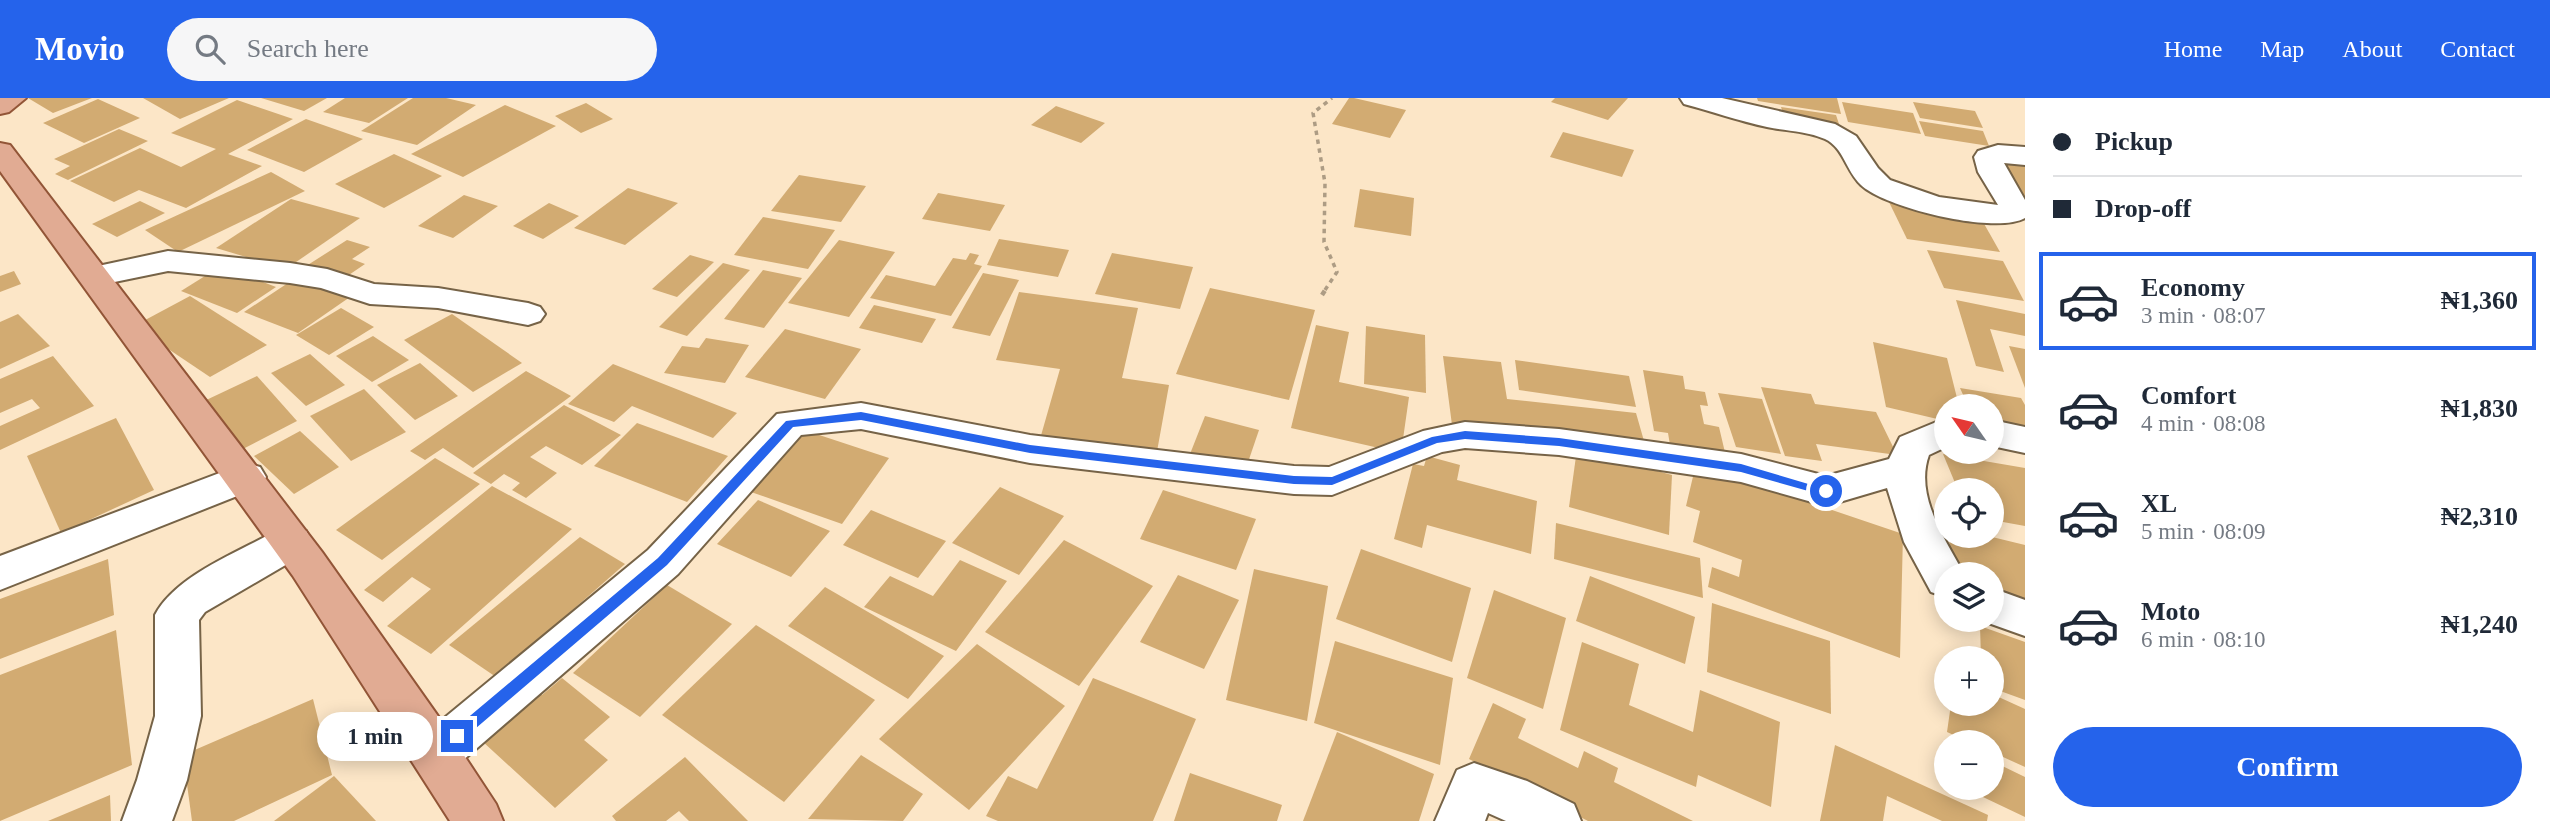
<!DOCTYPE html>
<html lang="en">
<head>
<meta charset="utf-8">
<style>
	:root { --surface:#fff; --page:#f6f6f7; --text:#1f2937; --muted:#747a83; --line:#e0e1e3; --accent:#2563eb }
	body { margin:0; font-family:Georgia,serif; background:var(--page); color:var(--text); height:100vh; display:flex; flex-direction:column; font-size:26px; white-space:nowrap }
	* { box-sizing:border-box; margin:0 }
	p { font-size:23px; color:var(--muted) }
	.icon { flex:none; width:38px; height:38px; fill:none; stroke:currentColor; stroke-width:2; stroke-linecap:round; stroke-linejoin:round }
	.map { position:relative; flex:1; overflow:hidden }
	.sheet { display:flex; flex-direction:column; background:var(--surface); width:525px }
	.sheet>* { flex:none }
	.hud { display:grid; align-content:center; height:154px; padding:0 28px; background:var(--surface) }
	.needle { width:46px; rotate:304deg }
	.buttons { position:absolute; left:1934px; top:296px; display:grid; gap:14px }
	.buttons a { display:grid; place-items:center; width:70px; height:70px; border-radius:50%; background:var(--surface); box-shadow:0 4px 18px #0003; font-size:35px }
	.end { position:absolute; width:32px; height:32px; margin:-16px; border:9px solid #2563eb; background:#fff; box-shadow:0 0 0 4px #fff }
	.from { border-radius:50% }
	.bubble { position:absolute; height:49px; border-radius:24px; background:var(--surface); box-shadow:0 4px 18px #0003; font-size:23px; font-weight:800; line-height:49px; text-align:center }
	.hud b { display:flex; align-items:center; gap:24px; height:66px; font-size:26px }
	.hud b+b { border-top:2px solid var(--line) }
	.hud i { width:18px; height:18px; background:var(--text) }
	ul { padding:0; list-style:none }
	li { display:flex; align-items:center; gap:21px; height:98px; margin:0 14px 10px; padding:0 14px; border:4px solid transparent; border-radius:0px }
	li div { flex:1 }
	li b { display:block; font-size:26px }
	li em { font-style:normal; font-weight:800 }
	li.current { border-color:var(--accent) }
	li>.icon { width:63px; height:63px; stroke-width:1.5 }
	.action { display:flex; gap:14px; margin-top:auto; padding:14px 28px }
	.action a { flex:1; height:80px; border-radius:42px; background:var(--accent); color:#fff; font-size:28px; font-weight:800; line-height:80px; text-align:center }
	header { display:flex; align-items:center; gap:42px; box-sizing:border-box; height:98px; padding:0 35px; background:var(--accent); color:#fff }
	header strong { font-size:33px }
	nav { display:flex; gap:38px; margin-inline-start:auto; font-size:24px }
	.search { width:490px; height:63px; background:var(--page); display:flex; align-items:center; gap:18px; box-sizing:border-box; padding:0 24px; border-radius:38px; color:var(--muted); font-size:26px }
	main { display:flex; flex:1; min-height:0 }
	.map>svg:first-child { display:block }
	.building { fill:#d2ab72 }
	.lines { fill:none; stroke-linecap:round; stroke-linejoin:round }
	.minor-casing { stroke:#766347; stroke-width:4 }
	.primary-casing { stroke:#925537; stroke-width:4 }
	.path-far1 { stroke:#ad9c84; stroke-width:3.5; stroke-dasharray:4.5 4.5; stroke-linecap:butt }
	.path { stroke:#ad9c84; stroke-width:4.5; stroke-dasharray:5 5; stroke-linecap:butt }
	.minor { fill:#fff; fill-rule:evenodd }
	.primary { fill:#e1ab93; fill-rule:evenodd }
	.route { fill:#2563eb }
</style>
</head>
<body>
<header>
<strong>Movio</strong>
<div class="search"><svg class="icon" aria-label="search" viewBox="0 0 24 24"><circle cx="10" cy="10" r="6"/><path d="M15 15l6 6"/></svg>Search here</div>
<nav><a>Home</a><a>Map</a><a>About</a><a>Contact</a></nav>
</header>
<main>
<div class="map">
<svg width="2025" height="723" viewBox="0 0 2025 723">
	<rect width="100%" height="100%" fill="#fce6c7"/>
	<!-- building -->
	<g class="building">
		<path d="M28 0H92L53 15Z"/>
		<path d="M143 0H229L180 21Z"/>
		<path d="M261 0H327L304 13Z"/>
		<path d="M345 0H408L369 25 323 14Z"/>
		<path d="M413 0H446L476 7 417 47 361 33Z"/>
		<path d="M1349 0H1354L1406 12 1390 40 1332 26Z"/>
		<path d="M1555 0H1628L1608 22 1551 4Z"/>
		<path d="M1757 0H1837L1841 16 1758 3Z"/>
		<path d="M98 1 140 20 84 45 43 25Z"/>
		<path d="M237 2 293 21 228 56 262 68 186 110 139 92 114 104 70 83 140 50 181 69 216 51 171 35Z"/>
		<path d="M1842 4 1913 15 1921 36 1848 24Z"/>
		<path d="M1913 4 1975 13 1983 30 1920 20Z"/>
		<path d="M586 5 613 21 581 35 555 18Z"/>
		<path d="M505 7 556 28 463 79 411 56Z"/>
		<path d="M1056 8 1105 25 1081 45 1031 27Z"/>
		<path d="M1781 9 1836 17 1840 29 1785 21Z"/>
		<path d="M306 21 363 41 304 74 247 52Z"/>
		<path d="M1919 23 1983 33 1989 48 1925 38Z"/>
		<path d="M119 31 148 43 68 82 55 76 70 68 54 61Z"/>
		<path d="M1563 34 1634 52 1622 79 1550 59Z"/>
		<path d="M394 56 442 78 384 110 335 86Z"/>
		<path d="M2002 58 2025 62V98L2017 97Z"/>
		<path d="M271 74 305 93 178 154 145 132Z"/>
		<path d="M799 77 866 88 841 124 771 113Z"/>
		<path d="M628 90 678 105 625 147 574 130Z"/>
		<path d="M1360 91 1414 100 1411 138 1354 129Z"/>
		<path d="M938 95 1005 107 990 133 922 121Z"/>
		<path d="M464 97 498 108 453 140 418 128Z"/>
		<path d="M291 101 360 120 286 171 216 150Z"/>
		<path d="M140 103 165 115 117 139 92 126Z"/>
		<path d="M1889 104 1978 115 2000 154 1907 141Z"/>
		<path d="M549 105 579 118 543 141 513 128Z"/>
		<path d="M763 119 835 132 808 171 734 157Z"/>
		<path d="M999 141 1069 152 1058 179 987 167Z"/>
		<path d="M347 142 370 149 352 161 365 166 340 183 303 170Z"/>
		<path d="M839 142 895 154 849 219 788 205Z"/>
		<path d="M1927 152 2003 163 2024 203 1944 190Z"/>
		<path d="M970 155 979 157 974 166 982 168 951 218 870 200 886 177 935 188 953 160 966 162Z"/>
		<path d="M1112 155 1193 169 1180 211 1095 196Z"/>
		<path d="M690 157 714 164 677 199 652 191Z"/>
		<path d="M723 165 750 172 687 238 659 229Z"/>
		<path d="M221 168 276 189 237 215 181 193Z"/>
		<path d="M763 172 802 180 764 230 724 221Z"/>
		<path d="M14 173 21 186 0 194V178Z"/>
		<path d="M983 175 1019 182 990 238 952 230Z"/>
		<path d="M297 179 350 199 298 235 244 214Z"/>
		<path d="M1210 190 1315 212 1289 302 1176 276Z"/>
		<path d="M1019 194 1138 210 1122 280 1169 287 1156 359 1040 341 1060 271 996 262Z"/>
		<path d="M190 198 267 247 210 279 134 228Z"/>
		<path d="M1956 202 2025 216V238L1990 231 2004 274 1976 268Z"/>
		<path d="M874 207 936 221 922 245 859 230Z"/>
		<path d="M341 210 374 229 329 257 296 237Z"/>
		<path d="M18 216 50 248 0 271V224Z"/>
		<path d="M452 216 522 265 473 294 404 242Z"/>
		<path d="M1316 227 1349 234 1339 284 1409 299 1401 355 1291 330Z"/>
		<path d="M1366 228 1425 237 1426 295 1364 286Z"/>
		<path d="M785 231 861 251 825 301 745 279Z"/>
		<path d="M373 238 409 262 372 284 336 258Z"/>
		<path d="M706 240 749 247 725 285 664 275 682 248 699 250Z"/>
		<path d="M1873 244 1947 260 1959 308H1946V323L1886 309Z"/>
		<path d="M2009 248 2025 251V290Z"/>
		<path d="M310 256 345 287 306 308 271 275Z"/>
		<path d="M53 258 94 308 0 352V328L40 310 32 301 0 315V281Z"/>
		<path d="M1443 258 1501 264 1507 301 1636 315 1646 350 1452 327Z"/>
		<path d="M1515 262 1629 278 1636 309 1519 292Z"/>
		<path d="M420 265 458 298 415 322 377 287Z"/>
		<path d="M613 266 737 315 713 340 632 308 614 324 568 306Z"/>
		<path d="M1643 272 1683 278 1685 291 1705 294 1708 308 1700 307 1704 326 1719 329 1727 363 1671 353 1668 335 1654 333Z"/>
		<path d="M526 273 571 298 473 370 443 350 425 362 410 353Z"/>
		<path d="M257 278 297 323 241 352 202 304Z"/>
		<path d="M1761 289 1811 296 1815 306 1876 314 1897 357 1816 346 1822 363 1785 358Z"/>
		<path d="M1960 290 2021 300 2025 307V333L1992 328V308H1968Z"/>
		<path d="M364 291 406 334 351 363 310 318Z"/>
		<path d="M1718 295 1762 301 1781 356 1736 349Z"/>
		<path d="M564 307 621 337 582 367 546 348 530 359 557 375 526 400 512 392 520 385 504 376 491 386 473 375Z"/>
		<path d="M1205 318 1259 332 1244 376 1188 361Z"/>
		<path d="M116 320 154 392 61 435 27 358Z"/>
		<path d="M637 325 728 358 687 404 594 368Z"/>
		<path d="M801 331 889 360 842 426 751 394Z"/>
		<path d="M300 333 339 369 294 396 254 358Z"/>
		<path d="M1577 351 1672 377 1669 437 1569 409Z"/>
		<path d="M1943 356 2025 370V428L1992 422V392H1958Z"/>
		<path d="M1427 358 1460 367 1457 382 1537 403 1531 456 1427 427 1422 450 1394 441 1413 366 1424 368Z"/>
		<path d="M435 360 480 386 382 462 336 432Z"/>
		<path d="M1696 366 1903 436 1900 560 1708 489 1712 469 1739 479 1742 462 1693 444 1700 413 1686 408Z"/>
		<path d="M492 388 572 431 431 556 387 528 431 491 412 479 383 504 364 492Z"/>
		<path d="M1000 389 1064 418 1019 477 952 445Z"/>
		<path d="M1163 392 1256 421 1236 472 1140 441Z"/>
		<path d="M758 402 830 433 791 479 717 446Z"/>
		<path d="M871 412 946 443 918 480 843 447Z"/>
		<path d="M1556 425 1700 460 1703 500 1554 461Z"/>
		<path d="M1948 438H1988L2025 447V504L1992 495V476H1956Z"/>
		<path d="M580 439 625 466 496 579 449 547Z"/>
		<path d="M1064 442 1153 488 1079 588 985 534Z"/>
		<path d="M1361 451 1471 490 1452 564 1336 521Z"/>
		<path d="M108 461 114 517 0 561V501Z"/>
		<path d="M960 462 1007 483 956 553 864 509 890 478 933 498Z"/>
		<path d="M1254 471 1328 488 1307 623 1226 602Z"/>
		<path d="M1178 477 1239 502 1204 571 1140 544Z"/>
		<path d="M1590 478 1695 519 1685 566 1576 523Z"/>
		<path d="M667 487 732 526 640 619 573 575Z"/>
		<path d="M825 489 944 558 908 601 788 528Z"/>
		<path d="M1494 492 1566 520 1543 611 1467 580Z"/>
		<path d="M1712 505 1830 543 1831 616 1707 574Z"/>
		<path d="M756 527 875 602 784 704 662 617Z"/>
		<path d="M1980 528 2025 544V602L1992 590V560H1981Z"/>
		<path d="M116 532 132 667 0 723V577Z"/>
		<path d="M1335 543 1453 580 1440 667 1314 625Z"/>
		<path d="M1582 544 1639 566 1629 607 1693 634 1700 592 1780 624 1771 709 1698 677 1696 689 1560 632Z"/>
		<path d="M977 546 1065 608 969 712 879 641Z"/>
		<path d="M562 580 610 619 584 642 608 662 555 710 470 632 528 585 542 597Z"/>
		<path d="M1093 580 1196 621 1153 723H998L986 718 1008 678 1037 691Z"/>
		<path d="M1992 596 2025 611V669L1992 654V644H1969L1947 634 1951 606H1992Z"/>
		<path d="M313 601 332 677 234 723H192L183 657Z"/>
		<path d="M1493 605 1526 621 1518 640 1578 670 1584 653 1618 670 1614 684 1693 723H1588L1469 661Z"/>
		<path d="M1337 634 1434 676 1419 723H1303Z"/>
		<path d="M1835 647 1988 717 1987 723H1942L1887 698 1883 723H1820Z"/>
		<path d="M861 657 923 696 903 723 808 721Z"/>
		<path d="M685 659 748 723H689L679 713 666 723H616L612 718Z"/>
		<path d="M1992 663 2025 679V719L1964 690H1992Z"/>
		<path d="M1190 675 1282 707 1277 723H1174Z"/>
		<path d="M334 678 376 723H274Z"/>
		<path d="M110 697 111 723H48Z"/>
	</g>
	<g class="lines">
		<defs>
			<g id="minor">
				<path d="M1680 0H1722L1835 26 1856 38 1878 70 1890 82 1939 99 1998 107 1978 74 1974 59 1978 53 1998 47 2025 49V67L2004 65 2025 102V120C1996 137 1885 110 1861 87 1846 73 1844 50 1825 41 1807 33 1786 33 1767 29 1739 23 1711 13 1684 6Z"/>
				<path d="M168 153 290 165 327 171 374 186 438 190 528 205 540 209 545 216 540 223 528 227 438 210 370 206 321 190 290 185 168 173 95 188 84 185 79 178 84 171Z"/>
				<path d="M861 305 1030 337 1294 368 1329 369 1423 333 1465 324 1559 331 1741 356 1826 378 1889 361 1900 339 1946 320V349L1929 357C1914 398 1946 442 1964 476H1946V499L1931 494 1904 444 1887 390 1826 408 1741 384 1559 357 1465 350 1442 354 1332 397 1294 396 1030 365 861 331 801 337 678 476 454 670 437 677 420 670 413 655 420 640 648 452 777 316Z"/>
				<path d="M1992 322 2025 329V355L1992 348Z"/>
				<path d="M246 365 260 369 266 379 260 389 0 492V458Z"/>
				<path d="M291 428 306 433 312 444 306 455 205 514 199 522 201 618 187 682 172 723H122L137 682 155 618V517C175 478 238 454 276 433Z"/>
				<path d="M1992 490 2025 502V538L1980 522H1992Z"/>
				<path d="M1474 665 1527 683 1574 706 1581 723H1506L1488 715 1485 723H1435L1457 672Z"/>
			</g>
			<g id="primary">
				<path d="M0 0H26L9 14 0 16Z"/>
				<path d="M0 45 10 47 322 454 440 621 496 706 503 723H450L293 478 0 73Z"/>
			</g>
		</defs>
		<!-- minor casing -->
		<use href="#minor" class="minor-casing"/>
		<!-- primary casing -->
		<use href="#primary" class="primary-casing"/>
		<!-- path-far1 -->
		<path class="path-far1" d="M1325 192 1337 174 1324 144 1325 85 1313 15 1332 0"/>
		<!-- path -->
		<path class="path" d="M1322 197 1326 191"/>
		<!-- minor -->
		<use href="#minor" class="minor"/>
		<!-- primary -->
		<use href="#primary" class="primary"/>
	</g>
	<!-- route -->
	<path class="route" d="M861 314 1030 347 1294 378 1332 379 1432 339 1465 333 1559 340 1741 366 1832 393 1826 398 1741 374 1559 348 1465 341 1437 345 1332 387 1294 386 1030 355 861 322 793 329 667 467 462 642H452V633L658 460 786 323Z"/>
</svg>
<div class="buttons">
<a><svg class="needle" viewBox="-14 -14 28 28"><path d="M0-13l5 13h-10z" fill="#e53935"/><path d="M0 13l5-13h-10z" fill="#747a83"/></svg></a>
<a><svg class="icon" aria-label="locate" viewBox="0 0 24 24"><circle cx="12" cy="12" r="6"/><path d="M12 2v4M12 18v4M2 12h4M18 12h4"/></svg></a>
<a><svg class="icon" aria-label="layers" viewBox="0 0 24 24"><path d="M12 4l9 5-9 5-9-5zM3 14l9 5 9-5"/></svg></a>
<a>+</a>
<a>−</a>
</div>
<i class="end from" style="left:1826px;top:393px"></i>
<i class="end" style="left:457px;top:638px"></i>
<div class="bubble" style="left:317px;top:614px;width:116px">1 min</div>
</div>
<section class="sheet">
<div class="hud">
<b><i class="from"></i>Pickup</b>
<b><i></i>Drop-off</b>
</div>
<ul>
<li class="current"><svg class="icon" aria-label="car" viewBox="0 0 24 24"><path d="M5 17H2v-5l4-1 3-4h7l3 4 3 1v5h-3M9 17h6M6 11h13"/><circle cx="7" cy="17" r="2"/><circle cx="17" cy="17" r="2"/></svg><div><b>Economy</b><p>3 min · 08:07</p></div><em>₦1,360</em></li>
<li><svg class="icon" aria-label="car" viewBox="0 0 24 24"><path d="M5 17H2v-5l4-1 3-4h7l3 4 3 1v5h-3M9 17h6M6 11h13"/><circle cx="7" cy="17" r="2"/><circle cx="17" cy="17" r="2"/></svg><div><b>Comfort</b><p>4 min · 08:08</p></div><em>₦1,830</em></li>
<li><svg class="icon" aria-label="car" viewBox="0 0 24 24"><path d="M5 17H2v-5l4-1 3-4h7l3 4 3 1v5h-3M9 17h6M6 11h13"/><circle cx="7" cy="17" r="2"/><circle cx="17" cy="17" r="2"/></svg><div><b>XL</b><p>5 min · 08:09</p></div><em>₦2,310</em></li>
<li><svg class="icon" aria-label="car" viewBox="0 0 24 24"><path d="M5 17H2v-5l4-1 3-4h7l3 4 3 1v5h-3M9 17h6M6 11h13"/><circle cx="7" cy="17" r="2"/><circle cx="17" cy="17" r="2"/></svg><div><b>Moto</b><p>6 min · 08:10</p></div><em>₦1,240</em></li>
</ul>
<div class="action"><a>Confirm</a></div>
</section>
</main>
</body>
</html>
